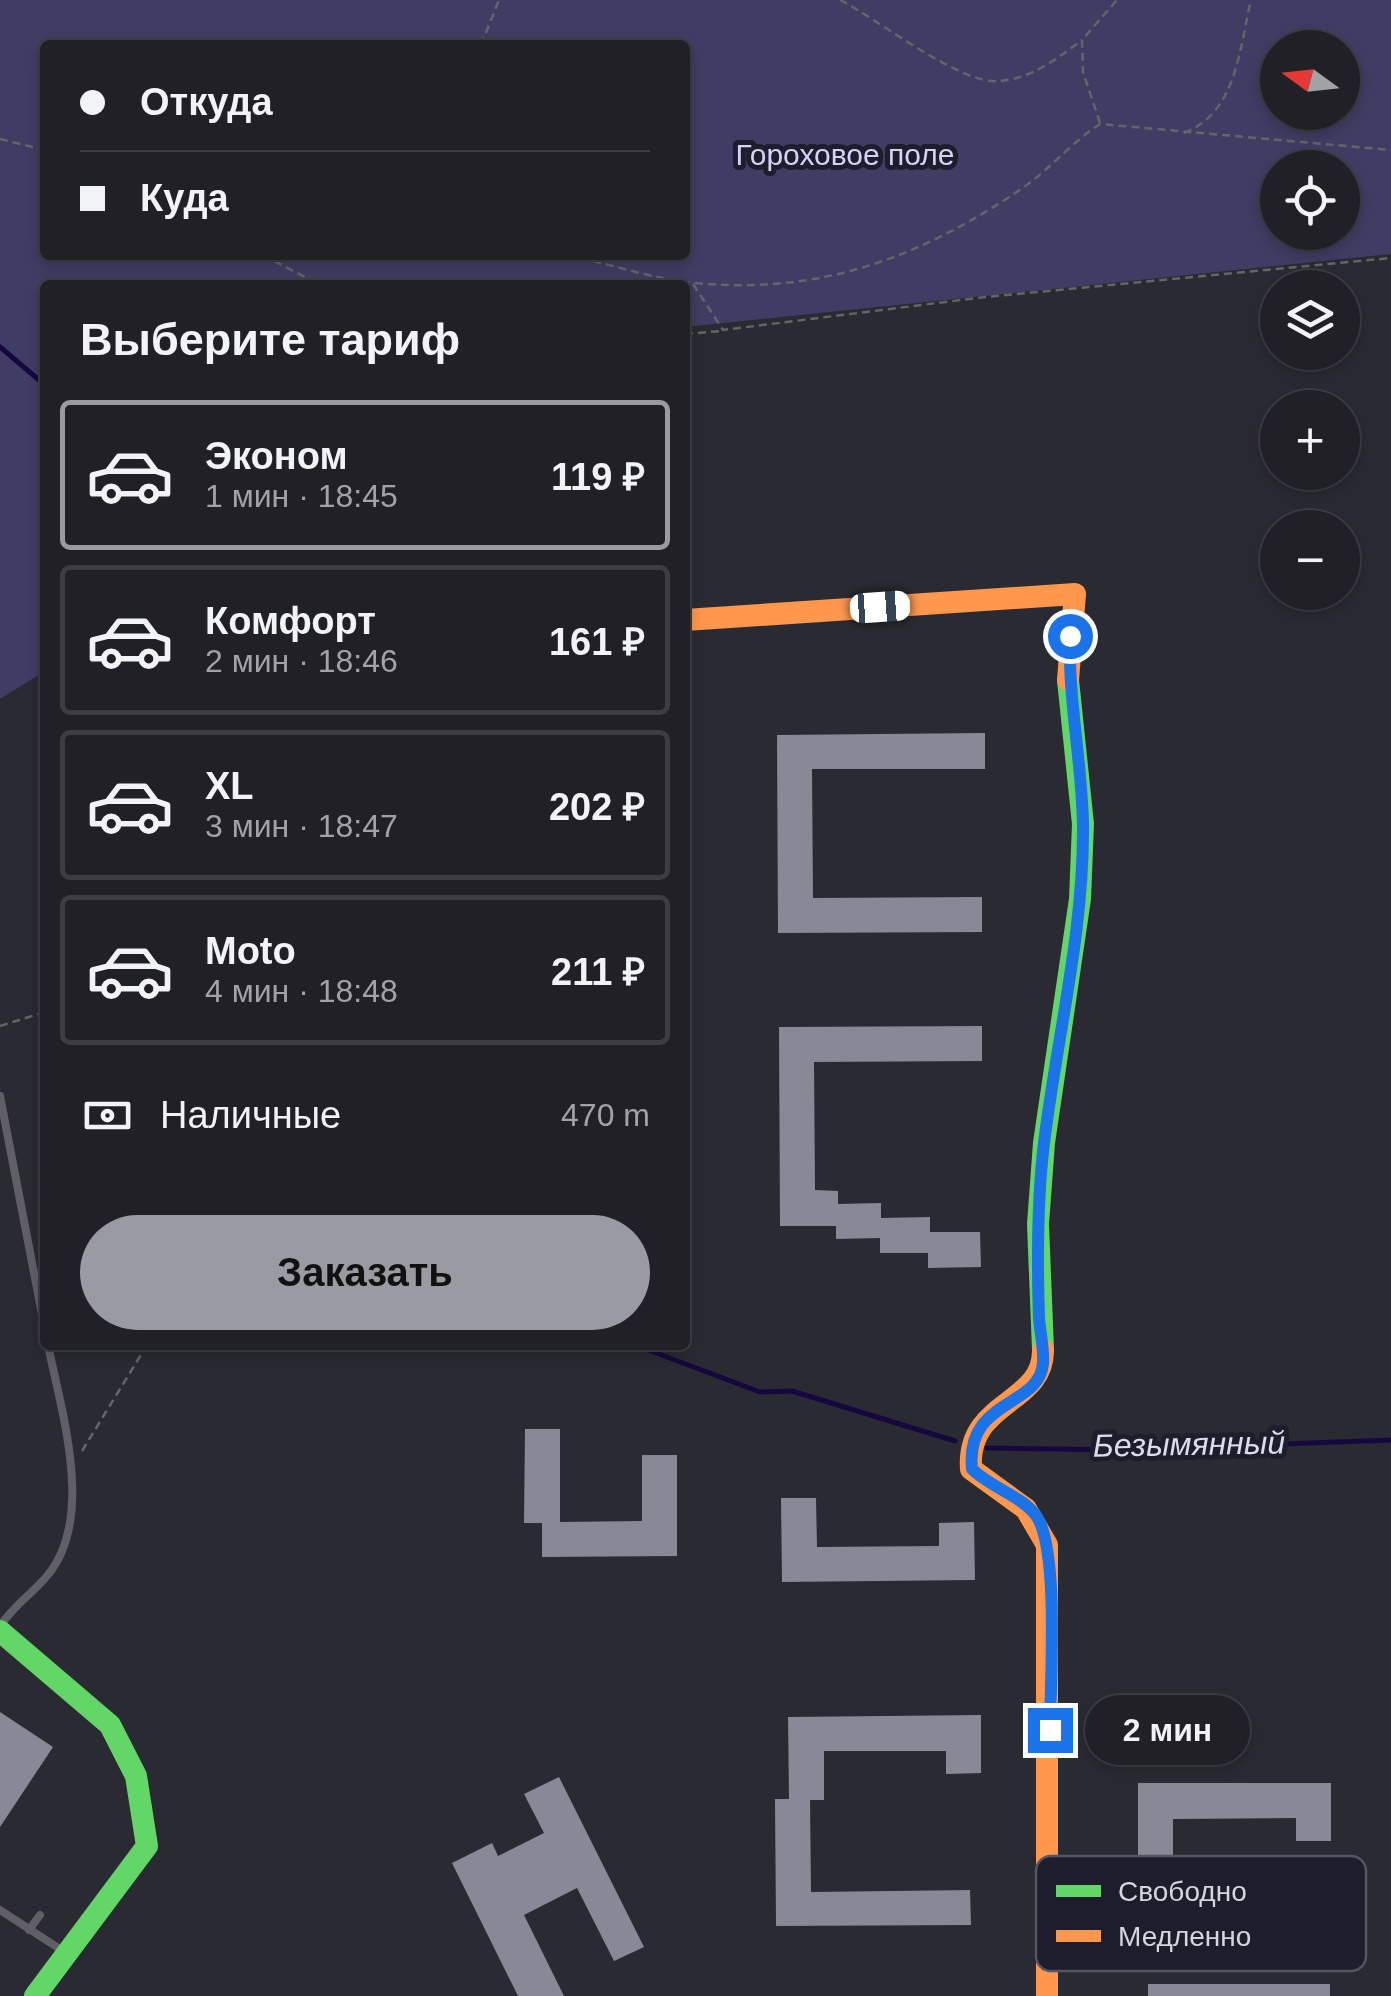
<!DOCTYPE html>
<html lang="ru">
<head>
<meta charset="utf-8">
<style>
	:root { --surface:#202026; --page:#2d2d32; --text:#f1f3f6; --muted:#a2a3a7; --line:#3d3e43; --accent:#9a9aa3 }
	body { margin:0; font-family:Helvetica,sans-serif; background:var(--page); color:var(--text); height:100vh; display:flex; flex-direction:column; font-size:38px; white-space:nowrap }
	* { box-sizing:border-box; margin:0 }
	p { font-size:32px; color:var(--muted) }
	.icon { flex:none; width:55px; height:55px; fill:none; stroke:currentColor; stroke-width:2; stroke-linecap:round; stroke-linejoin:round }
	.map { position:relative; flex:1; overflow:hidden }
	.details { position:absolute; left:40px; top:280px; width:650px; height:1070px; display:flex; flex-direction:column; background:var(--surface); border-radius:10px; box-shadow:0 5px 15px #0003,0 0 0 2px var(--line) }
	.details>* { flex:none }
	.banner { position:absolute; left:40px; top:40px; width:650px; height:220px; border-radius:10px; box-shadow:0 5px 15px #0003,0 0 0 2px var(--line); display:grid; align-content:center; height:220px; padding:0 40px; background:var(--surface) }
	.needle { width:65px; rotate:285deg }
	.controls { position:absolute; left:1260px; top:30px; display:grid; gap:20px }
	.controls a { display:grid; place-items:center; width:100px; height:100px; border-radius:50%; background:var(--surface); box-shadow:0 5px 15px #0003,0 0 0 2px var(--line); font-size:50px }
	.end { position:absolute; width:45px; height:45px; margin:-22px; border:12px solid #1a73e8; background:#fff; box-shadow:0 0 0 5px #fff }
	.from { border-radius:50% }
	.bubble { position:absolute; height:70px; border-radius:35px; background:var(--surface); box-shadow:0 5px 15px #0003,0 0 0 2px var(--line); font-size:32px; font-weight:700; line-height:70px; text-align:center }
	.car { position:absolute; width:30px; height:60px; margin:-30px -15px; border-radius:12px; box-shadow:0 0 8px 2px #0007; background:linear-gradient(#fff 24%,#345 0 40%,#fff 0 76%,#345 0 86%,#fff 0) }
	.banner b { display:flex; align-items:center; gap:35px; height:95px; font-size:38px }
	.banner b+b { border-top:2px solid var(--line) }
	.banner i { width:25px; height:25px; background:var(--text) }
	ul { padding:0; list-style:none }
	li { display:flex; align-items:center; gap:30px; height:150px; margin:0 20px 15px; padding:0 20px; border:5px solid var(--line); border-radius:10px }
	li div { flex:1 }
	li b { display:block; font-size:38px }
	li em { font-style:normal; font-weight:700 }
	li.active { border-color:var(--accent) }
	li>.icon { width:90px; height:90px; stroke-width:1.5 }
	h2 { padding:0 40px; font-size:45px; line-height:120px }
	.pay { display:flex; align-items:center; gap:25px; height:110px; padding:0 40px; font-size:38px }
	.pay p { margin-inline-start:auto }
	.action { display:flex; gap:20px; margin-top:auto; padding:20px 40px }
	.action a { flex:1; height:115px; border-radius:60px; background:var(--accent); color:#111; font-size:40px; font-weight:700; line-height:115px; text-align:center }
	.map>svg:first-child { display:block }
	.green { fill:#403c63; fill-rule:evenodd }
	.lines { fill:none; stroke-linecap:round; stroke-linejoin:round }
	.stream { stroke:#18073e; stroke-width:5 }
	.building { fill:#898897 }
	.path { stroke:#656568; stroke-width:2.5; stroke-dasharray:8 5; stroke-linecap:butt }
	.lane { stroke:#606064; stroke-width:8 }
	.fast { stroke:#63d668; stroke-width:22 }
	.slow { stroke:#ff974d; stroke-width:22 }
	.route { stroke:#1a73e8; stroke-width:12 }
	.labels { text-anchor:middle; stroke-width:10; stroke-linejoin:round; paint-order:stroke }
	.park-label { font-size:30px; fill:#d4d2f9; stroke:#1e1d2b }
	.water-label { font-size:32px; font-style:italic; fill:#dcdcef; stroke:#1e1d2b }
	.key { fill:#1e1d2b; stroke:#555461; stroke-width:2.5 }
	.key-label { font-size:28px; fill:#d6d6e0 }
</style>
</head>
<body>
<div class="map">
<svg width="1391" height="1996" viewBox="0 0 1391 1996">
	<rect width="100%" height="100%" fill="#2a2a32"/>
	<!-- green -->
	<path class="green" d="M0 0H1391V254L685 327V285H45V671L0 699ZM45 45H685V255H45ZM1278 48H1342V112H1278ZM1278 168H1342V232H1278Z"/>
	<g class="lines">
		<!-- stream -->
		<g class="stream">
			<path d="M0 347 45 385"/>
			<path d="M635 1345 760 1392 792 1391 955 1441"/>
			<path d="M987 1448 1124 1450 1391 1440"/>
		</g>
	</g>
	<!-- building -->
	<g class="building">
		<path d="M985 733V769H812L813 898 982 897V932L778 933 777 735Z"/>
		<path d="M982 1026V1061L814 1062 815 1190 838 1191V1204L881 1203V1218L930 1217V1232H980L981 1267 928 1268V1253H880V1238L836 1239V1226H780L779 1027Z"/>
		<path d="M525 1429H560V1522L642 1521V1455H677V1556L542 1557V1523H524Z"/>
		<path d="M781 1498H816L817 1547 939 1546V1523L974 1522 975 1580 782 1582Z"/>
		<path d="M0 1712 53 1747 0 1827Z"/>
		<path d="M981 1715V1773L946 1774V1751H824V1800H810L811 1892 970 1890 971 1925 776 1926 775 1799H789L788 1717Z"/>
		<path d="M559 1777 644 1947 614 1961 577 1888 524 1915 564 1996H518L452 1863 492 1843 498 1856 544 1833 524 1794Z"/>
		<path d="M1138 1783H1331V1841H1296V1818L1173 1819V1869H1138Z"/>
		<rect x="1148" y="1984" width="182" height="12"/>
	</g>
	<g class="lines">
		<!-- path -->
		<g class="path">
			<path d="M840 0C878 19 960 85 999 81 1031 79 1058 58 1082 40"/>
			<path d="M481 45 499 0"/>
			<path d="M1100 123 1083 72 1082 40 1117 0"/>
			<path d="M1184 133C1237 112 1239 50 1251 0"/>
			<path d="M0 139 45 150"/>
			<path d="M263 255 320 285"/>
			<path d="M568 255C610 264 653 279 695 283 821 295 922 257 1024 187 1051 168 1072 142 1100 124L1391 150"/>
			<path d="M693 284 723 330 985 297 1391 258"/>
			<path d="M685 334 721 331"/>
			<path d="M0 1026 45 1012"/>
			<path d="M82 1451 147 1345"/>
		</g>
		<!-- lane -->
		<g class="lane">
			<path d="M0 1096 45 1330"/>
			<path d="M0 1626C17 1602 31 1595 47 1576 96 1518 61 1411 48 1345"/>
			<path d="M0 1910 63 1951"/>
			<path d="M29 1930 40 1915"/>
		</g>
		<!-- fast -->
		<g class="fast">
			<path d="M1043 1350 1038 1224 1044 1143 1080 899 1083 824 1068 680"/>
			<path d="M0 1631 110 1725 136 1776 147 1846 35 1996"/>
		</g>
		<!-- slow -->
		<g class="slow">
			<path d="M685 620 1075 594 1068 680"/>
			<path d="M1043 1350C1044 1405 966 1400 971 1469L1026 1509 1047 1545V1996"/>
		</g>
	</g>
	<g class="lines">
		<!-- route -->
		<path class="route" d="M1050 1730C1050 1685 1060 1545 1035 1514 1019 1495 990 1487 972 1469 965 1398 1040 1408 1043 1363 1044 1348 1040 1332 1039 1318 1037 1259 1037 1201 1044 1143 1057 1037 1084 932 1083 825 1082 762 1068 700 1070 636"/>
	</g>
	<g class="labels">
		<!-- park labels -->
		<g class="park-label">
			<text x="845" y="165">Гороховое поле</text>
		</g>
		<!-- water labels -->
		<g class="water-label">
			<text transform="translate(1189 1444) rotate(-1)" y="11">Безымянный</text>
		</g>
	</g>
	<!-- legend -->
	<rect x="1036" y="1856" width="330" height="115" rx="15" class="key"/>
	<rect x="1056" y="1885" width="45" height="12" fill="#63d668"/>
	<rect x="1056" y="1930" width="45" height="12" fill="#ff974d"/>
	<g class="key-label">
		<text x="1118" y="1901">Свободно</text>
		<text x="1118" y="1946">Медленно</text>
	</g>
</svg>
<div class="controls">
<a><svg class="needle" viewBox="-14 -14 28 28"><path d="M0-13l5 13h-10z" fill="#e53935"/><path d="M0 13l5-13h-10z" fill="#a2a3a7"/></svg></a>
<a><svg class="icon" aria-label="locate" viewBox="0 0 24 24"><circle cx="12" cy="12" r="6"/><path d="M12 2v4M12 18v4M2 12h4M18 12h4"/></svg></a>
<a><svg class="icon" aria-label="layers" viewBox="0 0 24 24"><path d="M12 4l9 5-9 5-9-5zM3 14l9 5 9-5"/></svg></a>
<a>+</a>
<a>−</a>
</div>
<i class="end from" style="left:1070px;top:636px"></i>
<i class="end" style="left:1050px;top:1730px"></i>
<div class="bubble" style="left:1085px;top:1695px;width:165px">2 мин</div>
<i class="car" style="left:880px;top:607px;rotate:86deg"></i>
<div class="banner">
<b><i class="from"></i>Откуда</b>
<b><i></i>Куда</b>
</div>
<section class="details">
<h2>Выберите тариф</h2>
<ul>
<li class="active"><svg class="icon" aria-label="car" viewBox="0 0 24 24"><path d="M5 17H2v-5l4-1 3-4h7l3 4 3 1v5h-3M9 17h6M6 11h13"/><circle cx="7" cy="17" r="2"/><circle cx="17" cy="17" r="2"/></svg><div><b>Эконом</b><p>1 мин · 18:45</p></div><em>119 ₽</em></li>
<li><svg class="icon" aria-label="car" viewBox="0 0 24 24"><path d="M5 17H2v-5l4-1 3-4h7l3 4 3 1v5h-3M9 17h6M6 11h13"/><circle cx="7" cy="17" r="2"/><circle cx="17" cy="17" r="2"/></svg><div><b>Комфорт</b><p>2 мин · 18:46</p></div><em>161 ₽</em></li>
<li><svg class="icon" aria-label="car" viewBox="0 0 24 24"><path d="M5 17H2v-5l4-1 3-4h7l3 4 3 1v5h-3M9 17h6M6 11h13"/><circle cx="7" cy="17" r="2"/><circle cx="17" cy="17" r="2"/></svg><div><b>XL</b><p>3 мин · 18:47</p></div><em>202 ₽</em></li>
<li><svg class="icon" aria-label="car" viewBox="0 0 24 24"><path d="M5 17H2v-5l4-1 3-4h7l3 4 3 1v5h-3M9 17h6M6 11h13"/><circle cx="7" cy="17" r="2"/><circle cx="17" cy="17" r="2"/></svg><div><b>Moto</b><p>4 мин · 18:48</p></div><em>211 ₽</em></li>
</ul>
<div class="pay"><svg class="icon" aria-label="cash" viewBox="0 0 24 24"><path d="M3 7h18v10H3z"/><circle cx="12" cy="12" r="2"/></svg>Наличные<p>470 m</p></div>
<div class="action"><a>Заказать</a></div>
</section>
</div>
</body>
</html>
